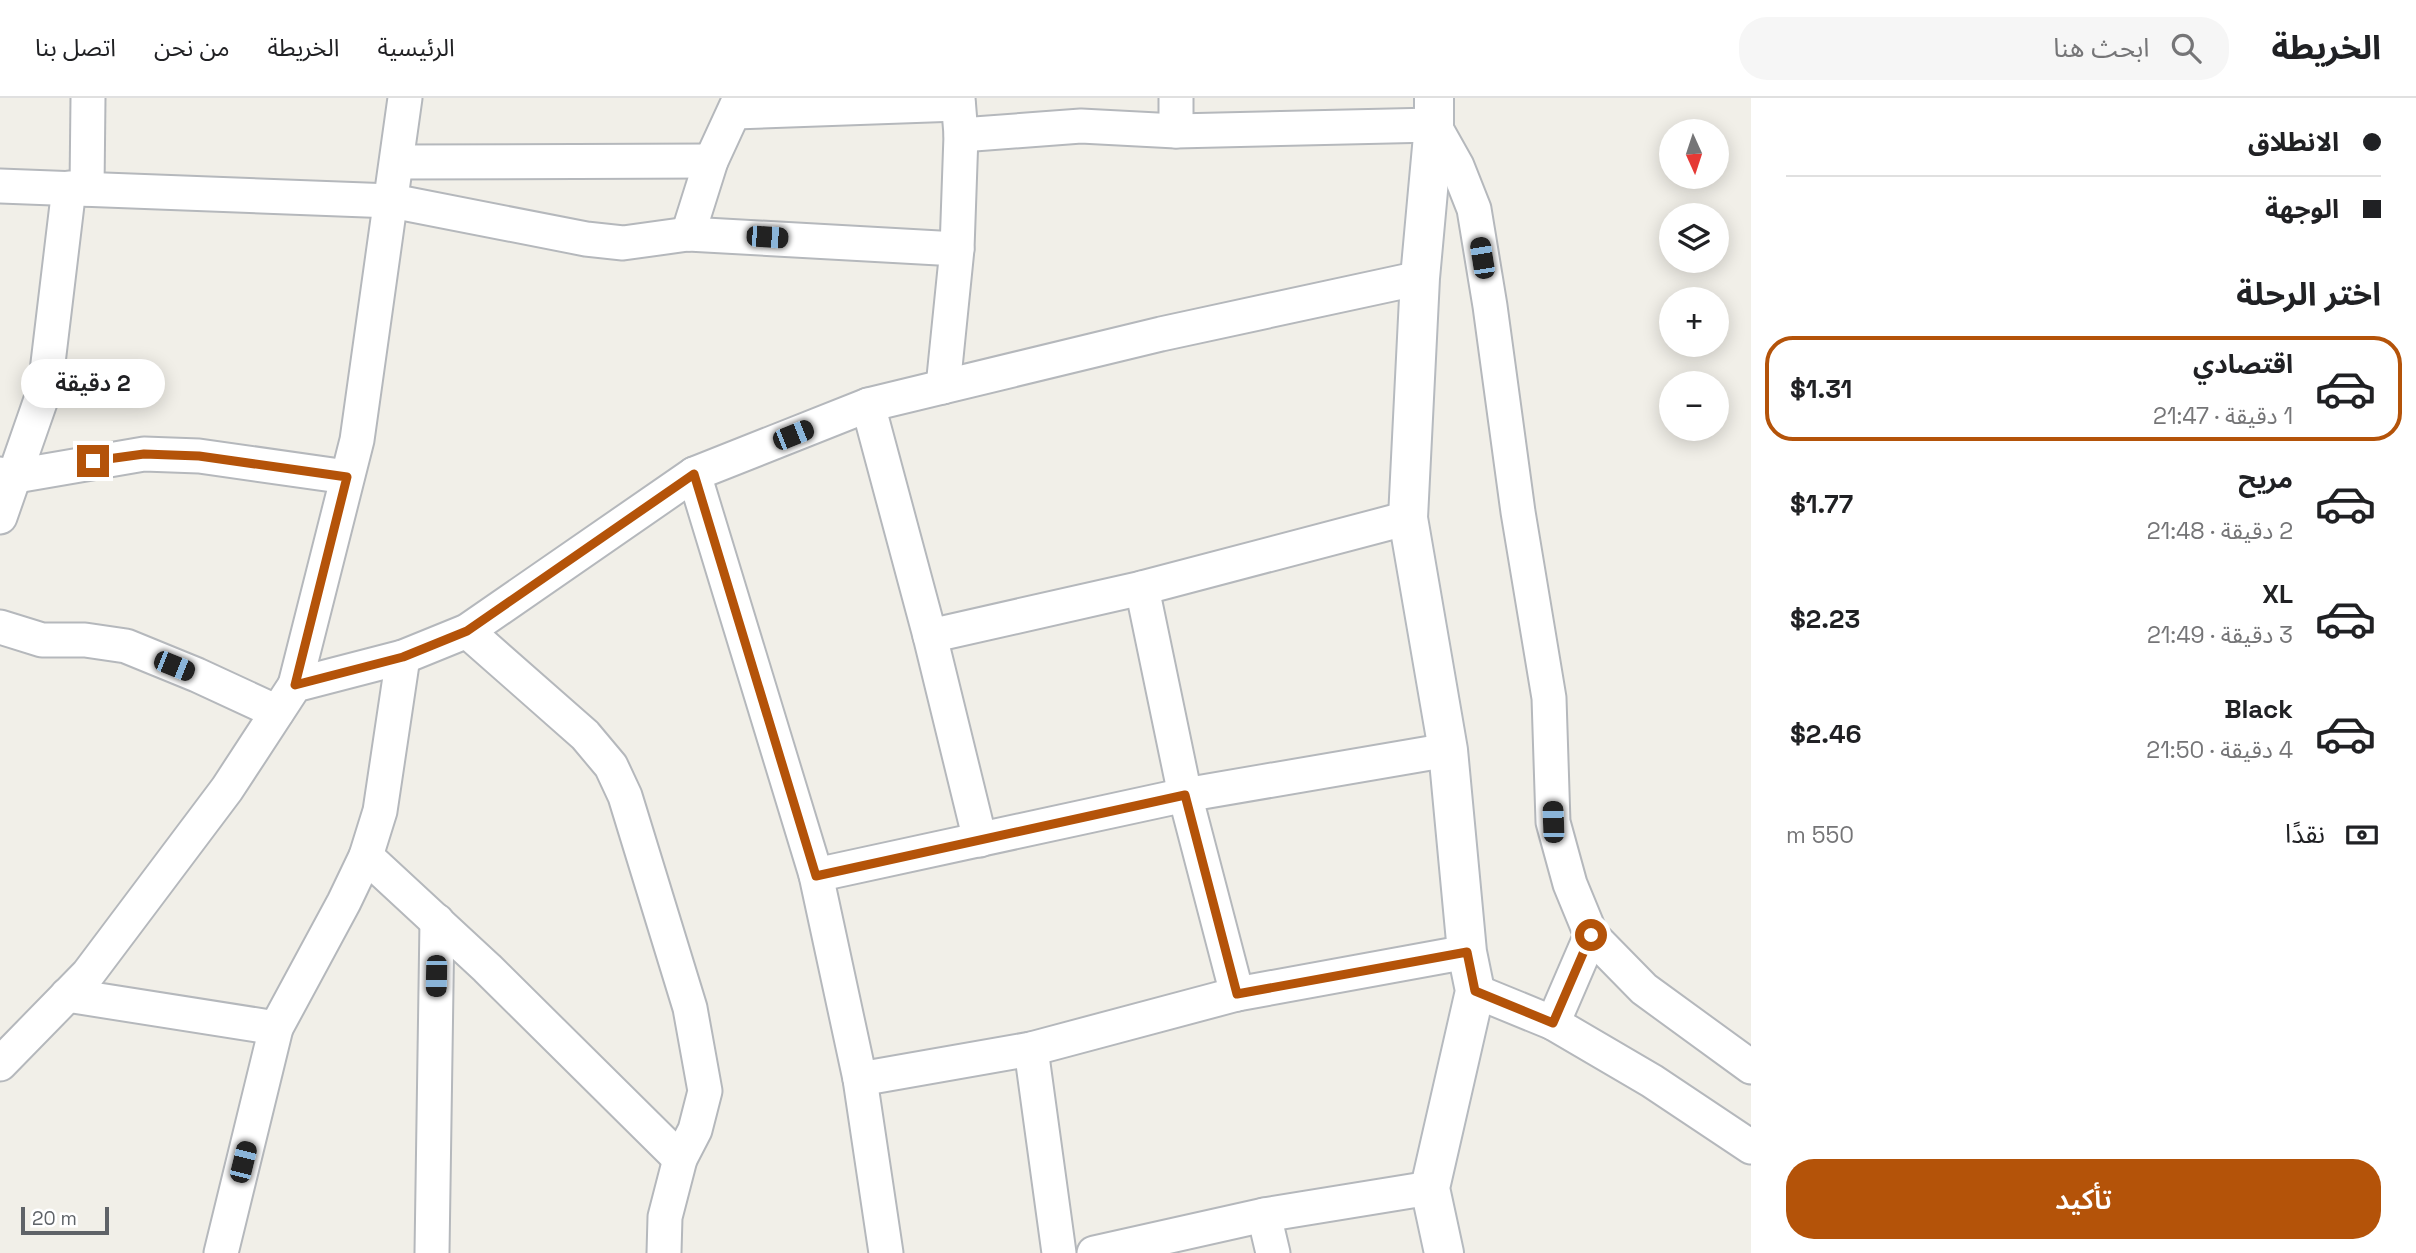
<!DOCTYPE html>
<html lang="ar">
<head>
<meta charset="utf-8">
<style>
	:root { --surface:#fff; --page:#f6f6f6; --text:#202124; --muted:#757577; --line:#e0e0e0; --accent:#b45309 }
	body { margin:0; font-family:"Space Grotesk","Noto Sans Arabic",sans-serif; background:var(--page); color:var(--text); direction:rtl; height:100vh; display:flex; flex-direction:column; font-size:26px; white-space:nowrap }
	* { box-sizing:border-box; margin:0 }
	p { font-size:23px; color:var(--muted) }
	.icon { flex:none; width:38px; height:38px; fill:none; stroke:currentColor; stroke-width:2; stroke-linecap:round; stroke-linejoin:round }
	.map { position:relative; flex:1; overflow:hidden; direction:ltr }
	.details { display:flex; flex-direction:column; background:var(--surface); width:665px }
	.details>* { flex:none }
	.banner { display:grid; align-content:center; height:154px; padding:0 35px; background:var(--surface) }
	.needle { width:46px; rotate:177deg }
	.controls { position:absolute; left:1659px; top:21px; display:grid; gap:14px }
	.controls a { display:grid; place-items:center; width:70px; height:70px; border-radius:50%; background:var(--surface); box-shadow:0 4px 18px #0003; font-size:35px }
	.scale { position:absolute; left:21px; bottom:18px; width:88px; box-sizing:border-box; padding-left:7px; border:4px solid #5f6368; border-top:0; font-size:19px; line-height:24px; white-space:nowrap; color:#5f6368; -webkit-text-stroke:5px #fff; paint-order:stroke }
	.end { position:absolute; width:32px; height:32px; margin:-16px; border:9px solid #b45309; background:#fff; box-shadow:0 0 0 4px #fff }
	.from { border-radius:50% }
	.bubble { position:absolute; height:49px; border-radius:24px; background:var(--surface); box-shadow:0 4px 18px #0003; font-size:23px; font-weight:600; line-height:49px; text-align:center; direction:rtl }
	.car { position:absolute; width:21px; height:42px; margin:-21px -10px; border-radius:9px; box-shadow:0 0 5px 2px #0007; background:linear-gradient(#222 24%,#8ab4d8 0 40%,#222 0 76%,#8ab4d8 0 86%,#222 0) }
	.banner b { display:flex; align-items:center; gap:24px; height:66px; font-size:26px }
	.banner b+b { border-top:2px solid var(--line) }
	.banner i { width:18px; height:18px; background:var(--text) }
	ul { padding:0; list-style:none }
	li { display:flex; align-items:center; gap:21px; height:105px; margin:0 14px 10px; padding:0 21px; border:4px solid transparent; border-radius:28px }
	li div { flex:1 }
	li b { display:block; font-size:26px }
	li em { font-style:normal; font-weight:600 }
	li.active { border-color:var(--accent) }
	li>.icon { width:63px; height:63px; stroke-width:1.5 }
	h2 { padding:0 35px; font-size:32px; line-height:84px }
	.pay { display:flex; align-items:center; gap:18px; height:77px; padding:0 35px; font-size:26px }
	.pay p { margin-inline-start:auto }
	.cta { display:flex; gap:14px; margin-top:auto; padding:14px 35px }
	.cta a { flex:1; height:80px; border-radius:28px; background:var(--accent); color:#fff; font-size:28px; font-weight:600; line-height:80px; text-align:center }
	header { display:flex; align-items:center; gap:42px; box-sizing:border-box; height:98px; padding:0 35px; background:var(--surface); border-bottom:2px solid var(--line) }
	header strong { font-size:33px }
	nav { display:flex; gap:38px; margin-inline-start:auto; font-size:24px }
	.search { width:490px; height:63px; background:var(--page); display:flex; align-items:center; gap:18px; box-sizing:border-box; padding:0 24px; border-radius:28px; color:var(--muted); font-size:26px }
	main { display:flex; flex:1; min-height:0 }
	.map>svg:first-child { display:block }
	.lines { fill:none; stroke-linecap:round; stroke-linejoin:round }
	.street-casing { stroke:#b5b8bc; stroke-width:37 }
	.secondary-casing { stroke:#b6babf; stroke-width:42 }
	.street { stroke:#fff; stroke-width:33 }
	.secondary { stroke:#fff; stroke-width:38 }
	.route { stroke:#b45309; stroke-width:9 }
</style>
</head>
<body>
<header>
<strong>الخريطة</strong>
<div class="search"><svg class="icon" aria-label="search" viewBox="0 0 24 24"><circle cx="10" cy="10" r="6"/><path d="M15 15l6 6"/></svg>ابحث هنا</div>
<nav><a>الرئيسية</a><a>الخريطة</a><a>من نحن</a><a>اتصل بنا</a></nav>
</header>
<main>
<section class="details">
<div class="banner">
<b><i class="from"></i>الانطلاق</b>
<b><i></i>الوجهة</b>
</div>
<h2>اختر الرحلة</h2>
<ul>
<li class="active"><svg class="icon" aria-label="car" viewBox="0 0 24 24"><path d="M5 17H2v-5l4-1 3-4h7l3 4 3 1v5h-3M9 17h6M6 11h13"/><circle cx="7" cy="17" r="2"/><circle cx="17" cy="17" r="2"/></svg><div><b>اقتصادي</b><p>1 دقيقة · 21:47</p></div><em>$1.31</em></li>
<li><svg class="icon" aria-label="car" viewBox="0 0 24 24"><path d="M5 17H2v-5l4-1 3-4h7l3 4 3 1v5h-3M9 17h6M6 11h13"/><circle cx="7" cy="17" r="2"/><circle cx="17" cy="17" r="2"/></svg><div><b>مريح</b><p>2 دقيقة · 21:48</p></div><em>$1.77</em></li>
<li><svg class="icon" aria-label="car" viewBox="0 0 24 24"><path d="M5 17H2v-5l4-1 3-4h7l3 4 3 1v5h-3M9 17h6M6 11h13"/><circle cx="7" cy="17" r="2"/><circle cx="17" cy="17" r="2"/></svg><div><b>XL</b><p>3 دقيقة · 21:49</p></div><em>$2.23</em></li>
<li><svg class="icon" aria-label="car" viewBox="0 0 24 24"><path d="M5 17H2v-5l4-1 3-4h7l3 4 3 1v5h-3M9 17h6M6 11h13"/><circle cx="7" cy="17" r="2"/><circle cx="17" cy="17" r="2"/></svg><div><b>Black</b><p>4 دقيقة · 21:50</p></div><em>$2.46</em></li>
</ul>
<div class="pay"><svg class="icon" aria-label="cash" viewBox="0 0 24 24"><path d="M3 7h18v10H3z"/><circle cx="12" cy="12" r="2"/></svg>نقدًا<p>550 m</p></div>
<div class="cta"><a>تأكيد</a></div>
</section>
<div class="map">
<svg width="1751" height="1155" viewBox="0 0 1751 1155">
	<rect width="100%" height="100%" fill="#f1efe8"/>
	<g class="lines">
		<defs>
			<g id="street">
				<path d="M735 14 958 6"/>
				<path d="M1176 33V0"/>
				<path d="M961 37 1081 28 1176 33 1434 27 1457 68 1474 111 1490 208 1518 414 1549 600 1553 724 1570 786 1591 837 1644 891 1751 969"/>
				<path d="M397 64 711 63"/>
				<path d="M0 88 392 103 586 141 623 145 688 136 957 151"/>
				<path d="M87 91 88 0"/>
				<path d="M688 136 711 63 740 0"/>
				<path d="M943 289 957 151 961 37 958 0"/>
				<path d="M868 307 930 538 980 742"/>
				<path d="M0 376 16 378 144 356 199 358 347 379"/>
				<path d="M694 376 816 777 860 981 886 1155"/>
				<path d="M0 419 45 290 69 90"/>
				<path d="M1142 490 1185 697 1237 896"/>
				<path d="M0 529 42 542H85L126 548 197 577 277 614"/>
				<path d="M467 533 585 637 611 668 625 698 690 910 705 993 695 1032 680 1061 665 1119 664 1155"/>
				<path d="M930 538 1142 490 1408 420"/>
				<path d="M295 587 357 342 405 0"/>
				<path d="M366 758 487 870 680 1061"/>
				<path d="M816 777 1185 697 1448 652"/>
				<path d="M1475 893 1553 925 1652 983 1751 1049"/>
				<path d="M67 897 276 930"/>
				<path d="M1553 925 1591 837"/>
				<path d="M1031 951 1059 1155"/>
				<path d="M0 966 88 876 227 691 295 587 403 559 467 533 694 376 868 307 1161 236 1420 180"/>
				<path d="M860 981 1031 951 1237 896 1467 854"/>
				<path d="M1264 1117 1273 1155"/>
				<path d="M221 1155 276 930 344 804 366 758 380 713 403 559"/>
				<path d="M432 1155 437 823"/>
				<path d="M1094 1155 1264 1117 1430 1090"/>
			</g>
			<path id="secondary" d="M1434 0V27L1420 180 1408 420 1448 652 1467 854 1475 893 1430 1090 1444 1155"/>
		</defs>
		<!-- street casing -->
		<use href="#street" class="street-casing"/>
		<!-- secondary casing -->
		<use href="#secondary" class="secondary-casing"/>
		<!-- street -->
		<use href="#street" class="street"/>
		<!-- secondary -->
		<use href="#secondary" class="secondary"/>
	</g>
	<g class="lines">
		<!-- route -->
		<path class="route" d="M93 363 144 356 199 358 347 379 295 587 403 559 467 533 694 376 816 778 1185 697 1237 896 1467 854 1475 893 1553 925 1591 837"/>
	</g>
</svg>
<div class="controls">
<a><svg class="needle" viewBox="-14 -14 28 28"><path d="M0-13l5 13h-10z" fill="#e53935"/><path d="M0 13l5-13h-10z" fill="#757577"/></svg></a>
<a><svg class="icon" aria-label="layers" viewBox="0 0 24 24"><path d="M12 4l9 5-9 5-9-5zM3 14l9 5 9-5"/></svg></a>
<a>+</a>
<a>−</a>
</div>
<div class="scale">20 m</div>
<i class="end from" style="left:1591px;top:837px"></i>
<i class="end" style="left:93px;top:363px"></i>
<div class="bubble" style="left:21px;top:261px;width:144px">2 دقيقة</div>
<i class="car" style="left:767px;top:139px;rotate:94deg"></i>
<i class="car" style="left:1482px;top:160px;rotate:351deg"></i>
<i class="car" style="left:793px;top:337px;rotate:68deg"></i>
<i class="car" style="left:174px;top:568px;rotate:112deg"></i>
<i class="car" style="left:1553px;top:724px;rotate:358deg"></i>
<i class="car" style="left:436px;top:878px;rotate:181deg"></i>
<i class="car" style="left:243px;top:1064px;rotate:14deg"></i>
</div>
</main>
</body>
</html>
